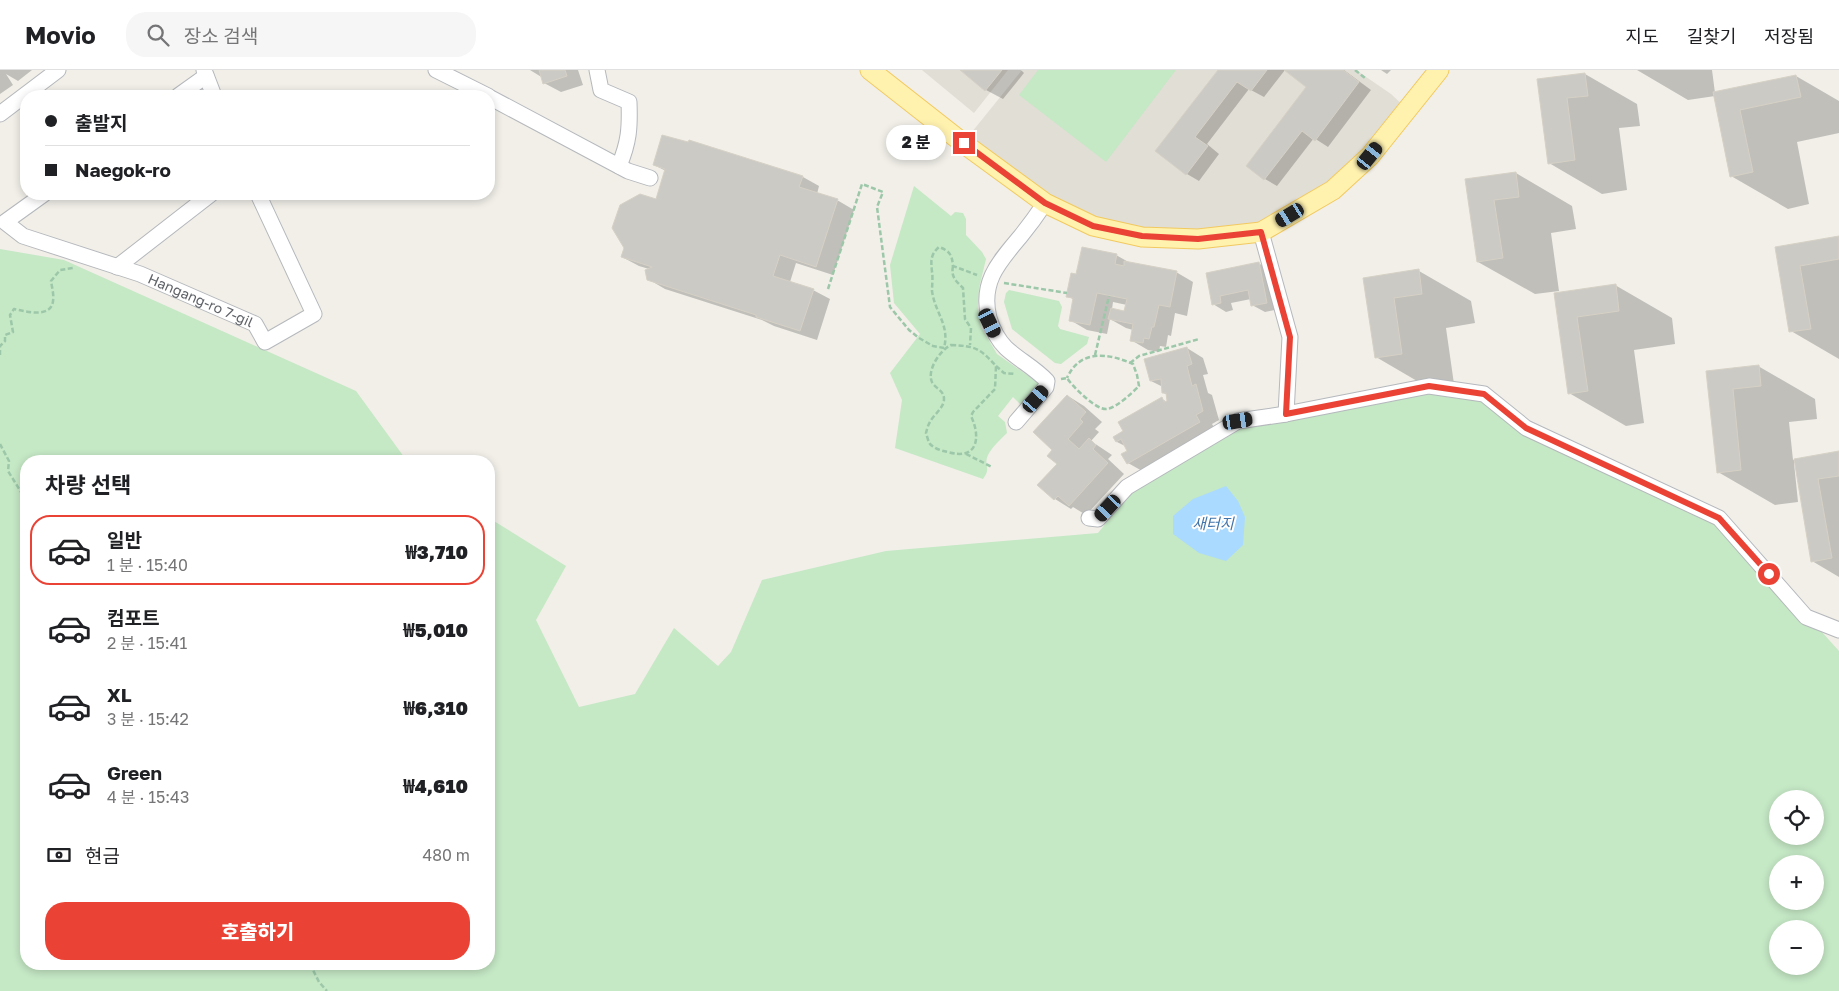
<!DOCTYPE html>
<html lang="ko">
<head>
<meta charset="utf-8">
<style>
	:root { --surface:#fff; --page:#f6f6f6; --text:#202124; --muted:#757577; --line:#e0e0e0; --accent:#ea4335 }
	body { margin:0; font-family:"Golos Text","Noto Sans KR",sans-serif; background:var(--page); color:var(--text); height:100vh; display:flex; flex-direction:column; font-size:19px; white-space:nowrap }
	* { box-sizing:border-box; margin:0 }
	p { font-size:16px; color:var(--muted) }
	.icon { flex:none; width:28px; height:28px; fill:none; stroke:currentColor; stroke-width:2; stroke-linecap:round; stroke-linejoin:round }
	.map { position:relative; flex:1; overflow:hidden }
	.panel { position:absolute; left:20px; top:385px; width:475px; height:515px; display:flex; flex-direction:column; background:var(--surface); border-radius:20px; box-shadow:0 2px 8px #0003 }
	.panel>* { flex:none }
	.top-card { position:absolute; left:20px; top:20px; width:475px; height:110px; border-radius:20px; box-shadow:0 2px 8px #0003; display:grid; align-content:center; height:110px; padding:0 25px; background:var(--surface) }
	.controls { position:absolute; left:1769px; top:720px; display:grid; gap:10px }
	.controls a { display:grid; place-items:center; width:55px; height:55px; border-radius:50%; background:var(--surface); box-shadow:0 2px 8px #0003; font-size:25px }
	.end { position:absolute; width:22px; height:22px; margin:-11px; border:6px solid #ea4335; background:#fff; box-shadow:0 0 0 2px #fff }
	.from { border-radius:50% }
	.bubble { position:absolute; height:35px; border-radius:18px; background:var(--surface); box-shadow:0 2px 8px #0003; font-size:16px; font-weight:800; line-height:35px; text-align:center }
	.car { position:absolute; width:15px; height:30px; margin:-15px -8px; border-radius:6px; box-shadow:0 0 4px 1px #0007; background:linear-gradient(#222 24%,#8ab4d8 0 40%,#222 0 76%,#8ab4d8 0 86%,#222 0) }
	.top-card b { display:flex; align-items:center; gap:18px; height:48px; font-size:19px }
	.top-card b+b { border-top:1px solid var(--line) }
	.top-card i { width:12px; height:12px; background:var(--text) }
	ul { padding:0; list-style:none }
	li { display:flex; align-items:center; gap:15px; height:70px; margin:0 10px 8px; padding:0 15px; border:2px solid transparent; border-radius:20px }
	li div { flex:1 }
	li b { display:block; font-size:19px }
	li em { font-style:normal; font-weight:800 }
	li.active { border-color:var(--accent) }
	li>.icon { width:45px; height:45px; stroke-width:1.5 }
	h2 { padding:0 25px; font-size:22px; line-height:60px }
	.pay { display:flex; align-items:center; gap:12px; height:55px; padding:0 25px; font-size:19px }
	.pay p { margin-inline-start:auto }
	.primary-button { display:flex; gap:10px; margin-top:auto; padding:10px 25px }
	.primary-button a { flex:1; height:58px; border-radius:20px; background:var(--accent); color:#fff; font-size:20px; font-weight:800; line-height:58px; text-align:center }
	header { display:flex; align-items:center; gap:30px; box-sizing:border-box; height:70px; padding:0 25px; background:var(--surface); border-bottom:1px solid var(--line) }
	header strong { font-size:24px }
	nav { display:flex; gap:28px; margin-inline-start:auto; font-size:18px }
	.search { width:350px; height:45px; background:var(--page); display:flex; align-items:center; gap:12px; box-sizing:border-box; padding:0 18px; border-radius:20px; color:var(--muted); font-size:19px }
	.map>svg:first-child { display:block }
	.education { fill:#e1ded6 }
	.green { fill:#c5e8c5; fill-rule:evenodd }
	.water { fill:#aadaff }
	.shadow { fill:#0003; fill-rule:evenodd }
	.building { fill:#cccac5; stroke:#d6d1c6 }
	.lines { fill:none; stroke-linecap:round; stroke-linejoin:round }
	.minor-casing { stroke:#b5b8bc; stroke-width:17 }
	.major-casing { stroke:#f2c960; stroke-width:21 }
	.path { stroke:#9cc7a9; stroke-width:2.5; stroke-dasharray:5 2.5; stroke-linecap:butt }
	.minor { stroke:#fff; stroke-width:15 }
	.major { stroke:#fff2af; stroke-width:19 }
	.route { stroke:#ea4335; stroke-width:6 }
	.labels { text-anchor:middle; stroke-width:4; stroke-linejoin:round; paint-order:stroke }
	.street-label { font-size:14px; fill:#5f6368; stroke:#fff }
	.water-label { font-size:15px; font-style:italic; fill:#4174aa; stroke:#fff }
</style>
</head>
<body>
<header>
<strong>Movio</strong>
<div class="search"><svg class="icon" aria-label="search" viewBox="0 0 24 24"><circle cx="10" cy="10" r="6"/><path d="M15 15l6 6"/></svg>장소 검색</div>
<nav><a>지도</a><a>길찾기</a><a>저장됨</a></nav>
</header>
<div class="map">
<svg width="1839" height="921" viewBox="0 0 1839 921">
	<rect width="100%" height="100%" fill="#f1efe8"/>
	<!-- education -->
	<g class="education">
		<path d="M922 0H1008L974 43Z"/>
		<path d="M1022 0H1356L1391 24 1407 39 1370 86 1261 162 1093 156 963 73Z"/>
	</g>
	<!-- green -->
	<g class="green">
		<path d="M1038 0H1176L1106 92 1019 25Z"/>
		<path d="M914 116 951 146 955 142 963 143 966 149V165L982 182 986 189 979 218 978 238 981 257 997 284 1037 312 1038 316 1025 334H1020L1013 327 998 346 1005 352 1007 363C1001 369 992 377 988 385 983 396 992 397 983 409L895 378 902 330 890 303 920 264 894 233 890 195Z"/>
		<path d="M0 179 64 190 356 321 407 391H26V894H489V448L566 496 536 550 579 637 635 624 674 558 718 596 731 582 762 510 886 481 1098 463 1131 422 1241 357 1429 316 1484 324 1526 358 1719 448 1839 581V921H0ZM1778 729H1815V766H1778ZM1778 794H1815V831H1778ZM1778 859H1815V896H1778Z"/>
		<path d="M1009 220 1059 231 1062 237 1058 256 1060 259 1089 267 1087 274 1061 294 1055 293 1012 259 1004 232 1006 223Z"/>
	</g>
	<!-- water -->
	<path class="water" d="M1226 416 1238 431 1245 447 1243 475 1226 491 1199 483 1173 464V446L1193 429Z"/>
	<!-- shadow -->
	<g class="shadow">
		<path d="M0 0H32L18 11 6 4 13 15 0 24Z"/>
		<path d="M530 0H578L583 15 561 22 544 13 543 8Z"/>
		<path d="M962 0H1021L1024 3 1003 29 986 20Z"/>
		<path d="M1219 0H1285L1264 27 1249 19 1207 74 1219 84 1199 111 1187 104 1157 81Z"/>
		<path d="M1286 0H1344L1371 20 1328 77 1314 68 1277 116 1265 109 1308 16Z"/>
		<path d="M1381 0H1391L1387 4Z"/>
		<path d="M1637 0H1712L1715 23 1796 6 1839 31V63L1797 72 1809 134 1788 139 1731 106 1715 26 1688 30Z"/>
		<path d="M1585 4 1637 34 1640 56 1619 58 1627 120 1602 124 1549 93 1539 10Z"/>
		<path d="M654 95 803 107 819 116 817 124 837 130 854 140 833 205 796 193 790 212 813 220 830 229 817 270 774 256 762 250 665 219 648 209 649 199 639 196 622 187 656 130 666 101Z"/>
		<path d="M1516 103 1572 136 1576 159 1551 163 1559 221 1535 224 1478 192 1466 110Z"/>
		<path d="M1839 167V289L1791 261 1777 178Z"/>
		<path d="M1116 185 1132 194 1176 202 1193 212 1187 246 1175 243 1171 266 1168 265 1166 277 1160 276 1159 282 1148 280 1131 270 1133 260 1126 258 1110 249 1107 264 1087 260 1070 250 1074 230 1068 226 1077 206ZM1113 232 1127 235 1125 242 1112 239Z"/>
		<path d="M1258 193 1271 200 1279 239 1265 242 1252 235 1251 229 1231 233 1233 240 1226 242 1213 234 1207 204Z"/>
		<path d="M1419 201 1471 231 1475 253 1446 258 1454 314 1429 318 1376 287 1365 209Z"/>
		<path d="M1615 215 1672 248 1675 274 1634 280 1644 353 1626 356 1569 323 1556 224Z"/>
		<path d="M1187 278 1203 288 1208 304 1203 305 1208 323 1212 325 1219 350 1212 354 1216 361 1144 402 1128 393 1129 381 1127 377 1117 372 1115 367 1124 362 1162 329 1169 333 1168 325 1163 323V317L1151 311Z"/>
		<path d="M1758 296 1815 329 1817 349 1789 352 1793 390 1839 382V507L1812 491 1796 393H1794L1798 432 1775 435 1718 402 1708 302Z"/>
		<path d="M1068 326 1084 336 1102 352 1095 359 1099 362 1091 371 1112 385 1108 389 1124 404 1086 445 1073 437 1071 439 1055 429 1039 415 1058 394 1054 380Z"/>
	</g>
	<!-- building -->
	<g class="building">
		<path d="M539 0H565L567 6 543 14Z"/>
		<path d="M960 0H1002L985 21Z"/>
		<path d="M1218 0H1267L1251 21 1237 12 1195 67 1208 76 1186 105 1155 81Z"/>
		<path d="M1284 0H1343L1359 12 1315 71 1302 61 1264 110 1246 96 1306 17Z"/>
		<path d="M1585 3 1588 26 1567 28 1575 90 1548 94 1537 9Z"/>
		<path d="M1796 5 1801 27 1740 40 1753 102 1730 107 1713 22Z"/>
		<path d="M662 65 688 72 689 70 803 106 799 117 838 129 816 197 780 185 773 206 814 219 800 261 756 247V245L647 210 645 200 652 197 621 187 624 178 612 158 620 135 640 124 656 129 665 99 653 95Z"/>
		<path d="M1516 102 1519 127 1494 130 1503 188 1477 192 1465 109Z"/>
		<path d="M1839 166V189L1800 196 1811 259 1789 262 1775 177Z"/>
		<path d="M1082 177 1117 184 1115 194 1124 196V191L1177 201 1170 237 1159 235 1154 257H1152L1149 269 1144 268 1143 273 1130 271 1133 254 1108 249 1111 238 1124 241 1127 229 1097 223 1090 255 1069 251 1073 228 1066 227 1071 203 1076 204Z"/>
		<path d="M1259 192 1267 233 1251 236 1248 220 1220 226 1221 233 1212 235 1206 203Z"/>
		<path d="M1419 199 1422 224 1394 228 1402 284 1375 288 1363 208Z"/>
		<path d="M1616 214 1619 241 1577 247 1588 321 1568 324 1554 223Z"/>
		<path d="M1187 277 1192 294 1187 296 1192 316 1196 314 1203 341 1196 345 1200 352 1127 394 1121 384 1127 381 1121 369 1116 372 1113 367 1123 361 1118 352 1162 327 1164 332 1167 331 1166 323H1162L1161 309 1150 311 1144 289Z"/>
		<path d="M1759 295 1761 316 1733 319 1741 400 1717 403 1706 301Z"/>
		<path d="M1067 325 1086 342 1080 349 1083 352 1068 369 1079 379 1089 368 1096 375 1093 379 1108 393 1069 436 1058 426 1054 430 1037 415 1057 394 1047 386 1052 380 1033 362Z"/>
		<path d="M1839 381V406L1818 409 1832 488 1811 492 1794 389Z"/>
	</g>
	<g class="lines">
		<defs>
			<g id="minor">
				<path d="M204 0 214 26"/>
				<path d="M436 0 488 26"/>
				<path d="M597 0 601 20 629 32C630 58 629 72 619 96"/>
				<path d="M178 26 206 6"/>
				<path d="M489 27 628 101 650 108"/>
				<path d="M0 44 58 0"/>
				<path id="s1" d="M44 124 5 152 23 166 140 204 255 254 265 272 314 244 258 124"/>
				<path d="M1261 162 1290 267 1286 344 1429 316 1484 324 1526 358 1719 448 1806 547 1839 560"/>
				<path d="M117 197 211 124"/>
				<path d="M1016 352 1046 317 1047 311C1035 298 1019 290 1006 278 998 270 992 258 989 248 980 212 999 192 1020 167 1029 156 1037 145 1045 133"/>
				<path d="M1089 448 1098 449 1127 417 1238 351 1286 344"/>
			</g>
			<path id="major" d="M870 0 963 73 1045 133 1093 156 1142 167 1198 169 1261 162 1333 120 1370 86 1439 0"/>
		</defs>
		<!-- minor casing -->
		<use href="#minor" class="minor-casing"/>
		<!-- major casing -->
		<use href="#major" class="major-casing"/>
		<!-- path -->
		<g class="path">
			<path d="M1355 0 1365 8"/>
			<path d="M953 196C951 207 955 210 963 218L965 249 971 258 970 275"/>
			<path d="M1004 213 1067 223"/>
			<path d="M828 219 862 114 883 122 877 137 890 237 909 260 919 268 933 276 944 278C950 255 935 243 932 221 932 215 933 208 932 202 931 191 930 185 939 177 950 181 952 185 953 196L977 205"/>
			<path d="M951 275C975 276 980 278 996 296L995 319 973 342 971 346C981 367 978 391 948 382 942 381 935 379 930 374 928 371 927 366 926 363 927 359 928 355 930 352 934 344 944 338 944 329 944 321 937 319 933 314 925 302 940 280 951 275Z"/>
			<path d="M0 285V276L5 271V265L13 262 10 245 14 239C25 241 51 249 53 231 54 225 52 217 51 211L60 200 73 198"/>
			<path d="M1095 285 1109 226"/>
			<path d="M1130 293 1139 286 1199 269"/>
			<path d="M996 296 1004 303 1015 304"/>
			<path d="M1061 309 1067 308C1072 316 1097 341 1107 339 1116 338 1132 323 1139 316L1137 305 1133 294C1108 283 1080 279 1067 308"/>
			<path d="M0 374 9 391 8 401 26 430"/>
			<path d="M966 384 992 397"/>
			<path d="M310 894 319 912 327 921"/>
		</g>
		<!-- minor -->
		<use href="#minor" class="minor"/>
		<!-- major -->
		<use href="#major" class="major"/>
	</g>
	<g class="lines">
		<!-- route -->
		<path class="route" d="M964 73 1045 133 1093 156 1142 166 1198 169 1261 162 1290 267 1286 344 1429 316 1484 324 1526 358 1719 448 1769 504"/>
	</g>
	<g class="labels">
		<!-- street labels -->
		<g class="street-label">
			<text dy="5" stroke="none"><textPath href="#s1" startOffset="260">Hangang-ro 7-gil</textPath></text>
		</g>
		<!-- water labels -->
		<g class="water-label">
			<text x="1213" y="459">새터지</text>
		</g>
	</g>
</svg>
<div class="controls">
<a><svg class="icon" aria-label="locate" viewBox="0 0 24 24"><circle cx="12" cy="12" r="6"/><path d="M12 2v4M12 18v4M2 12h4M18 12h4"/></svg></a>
<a>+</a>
<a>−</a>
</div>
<i class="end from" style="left:1769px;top:504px"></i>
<i class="end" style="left:964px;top:73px"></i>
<div class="bubble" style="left:886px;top:55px;width:60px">2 분</div>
<i class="car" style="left:1370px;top:86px;rotate:39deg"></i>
<i class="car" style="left:1290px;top:145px;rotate:239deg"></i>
<i class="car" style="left:990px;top:253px;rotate:154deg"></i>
<i class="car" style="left:1036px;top:329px;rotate:41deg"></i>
<i class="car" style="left:1238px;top:351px;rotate:81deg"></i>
<i class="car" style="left:1108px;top:438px;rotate:223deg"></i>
<div class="top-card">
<b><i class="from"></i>출발지</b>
<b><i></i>Naegok-ro</b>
</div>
<section class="panel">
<h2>차량 선택</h2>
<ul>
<li class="active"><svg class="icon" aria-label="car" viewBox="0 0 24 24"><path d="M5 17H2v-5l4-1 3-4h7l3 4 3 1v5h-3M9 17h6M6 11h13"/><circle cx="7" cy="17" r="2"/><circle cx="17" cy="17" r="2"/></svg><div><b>일반</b><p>1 분 · 15:40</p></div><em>₩3,710</em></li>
<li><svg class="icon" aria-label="car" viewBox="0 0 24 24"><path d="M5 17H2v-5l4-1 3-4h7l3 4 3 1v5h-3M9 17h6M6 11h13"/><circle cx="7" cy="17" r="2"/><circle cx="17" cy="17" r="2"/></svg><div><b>컴포트</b><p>2 분 · 15:41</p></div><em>₩5,010</em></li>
<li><svg class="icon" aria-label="car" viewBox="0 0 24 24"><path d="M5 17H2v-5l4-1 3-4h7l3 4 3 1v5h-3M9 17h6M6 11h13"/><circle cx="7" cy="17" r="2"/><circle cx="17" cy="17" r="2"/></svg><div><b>XL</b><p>3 분 · 15:42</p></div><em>₩6,310</em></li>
<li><svg class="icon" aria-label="car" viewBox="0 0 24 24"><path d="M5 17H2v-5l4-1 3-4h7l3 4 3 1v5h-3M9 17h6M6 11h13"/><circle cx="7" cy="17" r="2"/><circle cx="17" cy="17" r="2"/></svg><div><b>Green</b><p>4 분 · 15:43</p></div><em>₩4,610</em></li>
</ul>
<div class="pay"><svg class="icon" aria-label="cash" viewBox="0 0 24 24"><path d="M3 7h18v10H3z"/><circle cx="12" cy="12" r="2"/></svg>현금<p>480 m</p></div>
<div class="primary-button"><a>호출하기</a></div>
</section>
</div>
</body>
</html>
